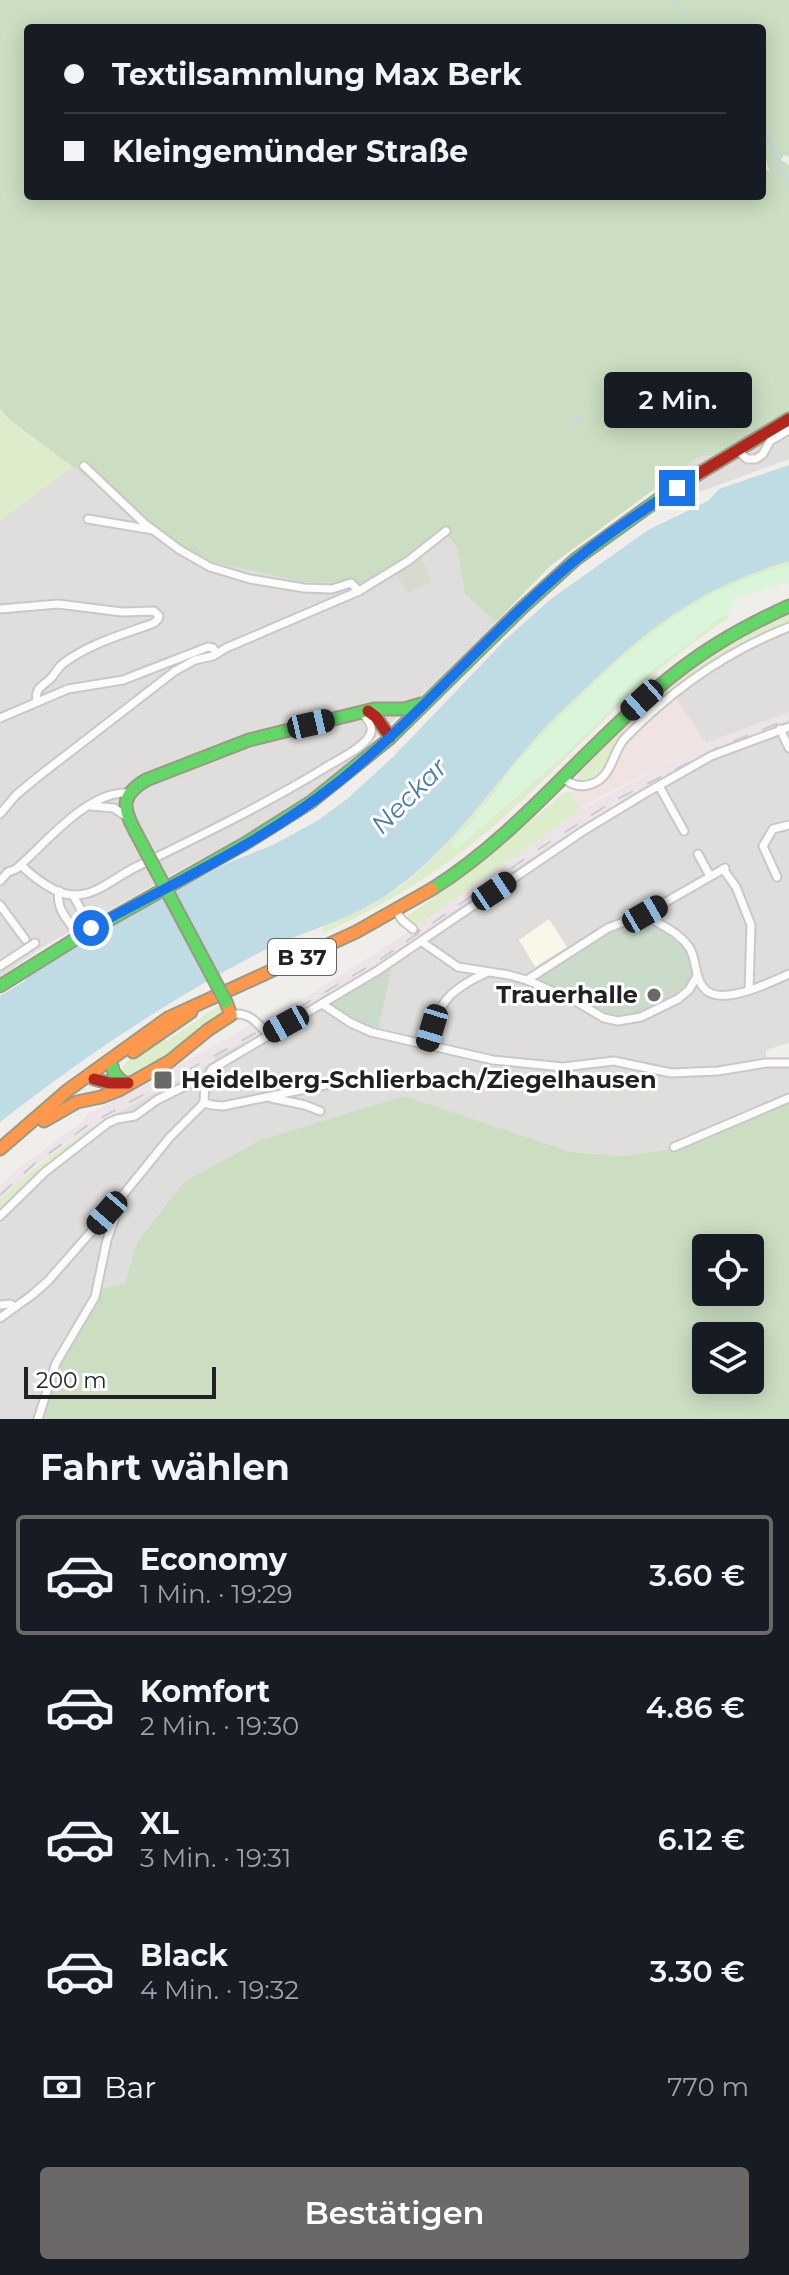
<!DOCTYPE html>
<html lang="de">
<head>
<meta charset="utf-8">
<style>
	:root { --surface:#171b24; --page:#20242c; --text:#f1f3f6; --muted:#9ea1a6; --line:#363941; --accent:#6a6968 }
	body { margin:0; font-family:Montserrat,sans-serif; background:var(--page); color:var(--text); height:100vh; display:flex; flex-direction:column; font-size:30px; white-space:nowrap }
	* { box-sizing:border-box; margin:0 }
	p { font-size:26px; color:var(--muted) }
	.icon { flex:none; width:44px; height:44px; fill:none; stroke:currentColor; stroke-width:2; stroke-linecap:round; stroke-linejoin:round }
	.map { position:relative; height:1419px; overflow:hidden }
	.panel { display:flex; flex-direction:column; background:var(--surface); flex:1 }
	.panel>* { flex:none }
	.banner { position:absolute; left:24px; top:24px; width:742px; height:176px; border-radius:8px; box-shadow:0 4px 20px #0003; display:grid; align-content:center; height:176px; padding:0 40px; background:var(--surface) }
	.tools { position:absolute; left:692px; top:1234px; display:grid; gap:16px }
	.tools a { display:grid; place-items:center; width:72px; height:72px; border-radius:8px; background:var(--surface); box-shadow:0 4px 20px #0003; font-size:40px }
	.scale { position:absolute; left:24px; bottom:20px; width:192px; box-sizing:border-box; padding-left:8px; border:4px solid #222; border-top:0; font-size:22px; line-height:28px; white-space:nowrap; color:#222; -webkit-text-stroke:6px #fff; paint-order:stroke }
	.end { position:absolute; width:36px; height:36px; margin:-18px; border:10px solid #1a73e8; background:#fff; box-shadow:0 0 0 4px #fff }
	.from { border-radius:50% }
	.bubble { position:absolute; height:56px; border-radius:8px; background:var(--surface); box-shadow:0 4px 20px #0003; font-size:26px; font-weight:600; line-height:56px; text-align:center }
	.car { position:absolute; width:24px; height:48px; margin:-24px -12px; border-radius:10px; box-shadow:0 0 6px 2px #0007; background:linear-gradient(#222 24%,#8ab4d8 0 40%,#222 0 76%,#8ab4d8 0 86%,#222 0) }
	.banner b { display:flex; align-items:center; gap:28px; height:76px; font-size:30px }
	.banner b+b { border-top:2px solid var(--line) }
	.banner i { width:20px; height:20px; background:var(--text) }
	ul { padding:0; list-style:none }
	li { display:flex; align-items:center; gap:24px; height:120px; margin:0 16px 12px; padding:0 24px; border:4px solid transparent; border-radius:8px }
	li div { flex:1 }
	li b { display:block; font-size:30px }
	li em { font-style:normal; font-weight:600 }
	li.selected { border-color:var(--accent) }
	li>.icon { width:72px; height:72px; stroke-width:1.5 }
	h2 { padding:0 40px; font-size:36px; line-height:96px }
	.pay { display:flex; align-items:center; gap:20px; height:88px; padding:0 40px; font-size:30px }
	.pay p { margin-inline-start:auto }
	.action { display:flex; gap:16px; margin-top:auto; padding:16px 40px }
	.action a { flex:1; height:92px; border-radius:8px; background:var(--accent); color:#fff; font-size:32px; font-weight:600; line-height:92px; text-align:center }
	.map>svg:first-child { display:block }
	.residential { fill:#dfdedc }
	.commercial { fill:#f1e3e1 }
	.industrial { fill:#ede4e9 }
	.education { fill:#f8f7e8 }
	.construction { fill:#d9d9cd }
	.grass { fill:#ddeccb }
	.forest { fill:#cbdec1; fill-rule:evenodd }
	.cemetery { fill:#cadbca }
	.park { fill:#daf5da }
	.water { fill:#bfdbe3 }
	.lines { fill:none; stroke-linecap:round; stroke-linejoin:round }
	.stream { stroke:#bfdbe3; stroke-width:2 }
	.street-tunnel { stroke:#c7c5c3; stroke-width:7; stroke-dasharray:7 3.5; stroke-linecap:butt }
	.street-casing { stroke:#c9c8c7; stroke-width:11 }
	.fast-casing { stroke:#999a82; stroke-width:15 }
	.slow-casing { stroke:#999a82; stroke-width:15 }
	.jam-casing { stroke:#999a82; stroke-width:15 }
	.street { stroke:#fdfcfc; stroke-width:7 }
	.fast { stroke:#63d668; stroke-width:11 }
	.slow { stroke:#ff974d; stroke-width:11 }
	.jam { stroke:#b3261e; stroke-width:11 }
	.rail { stroke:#ccc; stroke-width:2; stroke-dasharray:16 16; stroke-linecap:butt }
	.fast-bridge-casing { stroke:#999a82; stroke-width:15; stroke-linecap:butt }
	.fast-bridge { stroke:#63d668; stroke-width:11 }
	.route { stroke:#1a73e8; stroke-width:10 }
	.poi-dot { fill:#6a6968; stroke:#fff; stroke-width:3 }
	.labels { text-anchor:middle; stroke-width:6; stroke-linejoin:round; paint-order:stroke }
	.shield { fill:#fff; stroke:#646464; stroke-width:2 }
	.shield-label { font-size:22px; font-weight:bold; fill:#222 }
	.poi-label { font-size:24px; font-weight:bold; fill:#222; stroke:#fff; text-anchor:end }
	.water-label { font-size:26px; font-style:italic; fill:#4a7aab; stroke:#fff }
</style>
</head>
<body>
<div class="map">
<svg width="789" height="1419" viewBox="0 0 789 1419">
	<rect width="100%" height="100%" fill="#f0eeeb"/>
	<!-- residential -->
	<g class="residential">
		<path d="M0 408 10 420 362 583 447 535 457 548 466 594 496 622 437 681 319 790 268 824 180 870 41 948 0 977Z"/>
		<path d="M789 411V459L694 494 683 468 698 457Z"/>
		<path d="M789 632V1043L766 1050V1064L789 1066V1102L674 1149 623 1156 571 1152 405 1096 136 1244 125 1283 103 1288 56 1366 40 1419H0V1212L10 1201 46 1168 81 1141 97 1124 214 1060V1057L275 1026 340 989 553 843 647 786 712 752 674 696 746 651Z"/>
	</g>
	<!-- commercial -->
	<path class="commercial" d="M674 696 706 743 581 807 571 792 594 788 631 734Z"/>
	<!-- industrial -->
	<path class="industrial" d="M789 712V722L713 752 647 786 553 843 340 989 275 1026 214 1057 215 1060 97 1124 66 1143 31 1170 0 1199V1185L6 1179 26 1162 84 1121 87 1113H91L260 1020 263 1021 316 991 414 928 582 809 706 743Z"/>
	<!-- education -->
	<path class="education" d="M549 919 567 947 535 967 519 940Z"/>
	<!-- construction -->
	<path class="construction" d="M421 556 431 581 406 594 396 572Z"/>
	<!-- grass -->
	<g class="grass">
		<path d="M0 408 10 420 72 467 0 521Z"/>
		<path d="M789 561V565C701 592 655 627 589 689 565 713 539 737 517 764 495 790 476 820 451 844L455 849 543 774 653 669 695 639 714 621 728 614V619C639 674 574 756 496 824 441 872 388 903 322 934L323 926C347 916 372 906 394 891 449 852 485 794 530 744 582 687 646 624 715 589 739 576 764 568 789 561Z"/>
		<path d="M789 613V632C733 657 675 688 632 733 604 763 627 782 575 791L579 777 578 768 682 673 738 637Z"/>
		<path d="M571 792 582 809 414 928 403 919C460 880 512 839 563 793Z"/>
		<path d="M221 1005V1014L202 1027 200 1025 197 1028 198 1030 170 1053 129 1077 126 1078 119 1074C124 1058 149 1047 163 1038L167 1041C185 1029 201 1016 221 1005Z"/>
		<path d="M94 1126 81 1141 46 1168 0 1212V1199C30 1171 60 1147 94 1126Z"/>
	</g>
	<!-- forest -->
	<g class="forest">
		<path d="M0 0H789V157L784 155 781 160 789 165V420L746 449 698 457 550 566 496 622 465 594 457 548 447 535 362 583 304 582 199 559 10 420 0 408ZM28 28H762V163L766 159 770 173 762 165V196H28Z"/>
		<path d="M405 1096 571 1152 623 1156 674 1149 789 1103V1419H40L56 1366 103 1288 125 1283 136 1244 184 1182 261 1140ZM706 1248H750V1292H706ZM706 1336H750V1380H706Z"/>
	</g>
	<!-- cemetery -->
	<g class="cemetery">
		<path d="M642 919C671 932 690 942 694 976 687 991 676 997 662 1004 612 1031 581 1002 537 980L614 928Z"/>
		<path d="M392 966 378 1030 352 1019 332 1005V1003Z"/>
	</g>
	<!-- park -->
	<path class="park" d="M789 565V582L735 598 730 613 714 621 695 639 653 669 543 774 455 850 451 844C476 821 495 790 517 764 539 737 564 713 589 689 653 629 702 588 789 565Z"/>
	<!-- water -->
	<path class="water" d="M789 465V561C703 587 655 622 591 683 569 704 546 725 527 748 484 797 448 851 395 889 353 921 299 931 253 956 163 1003 80 1060 0 1122V996L23 982 36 969 135 912 228 863 273 845 317 821 347 799 393 757 505 640 551 599 648 530 708 501 719 489Z"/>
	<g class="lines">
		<!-- stream -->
		<g class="stream">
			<path d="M673 0 695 28"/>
			<path d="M762 130 771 144 789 187"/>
			<path d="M570 427 579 417 577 415"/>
		</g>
		<!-- street-tunnel -->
		<path class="street-tunnel" d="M413 929 421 935"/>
		<defs>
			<g id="street">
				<path d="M737 450 747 459H756L763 454 770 441 789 430"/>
				<path d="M84 466 145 524 180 550 210 567 250 579 304 588 332 589 351 583 359 591"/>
				<path d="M88 519 153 530"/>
				<path d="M0 609 58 604 122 612 154 611 159 616 158 619 154 623C124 634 91 643 65 662 59 666 56 672 52 677 43 687 34 687 37 702"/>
				<path d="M0 718 68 689 123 680 208 647 213 648 216 653"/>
				<path d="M780 729 789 748"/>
				<path d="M562 777C572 786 583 789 596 782 613 773 613 750 626 737 672 690 728 651 789 627"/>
				<path d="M659 786 684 831"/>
				<path d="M91 806 114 808 127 817"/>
				<path d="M0 814 16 795 39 776 175 671 195 660 213 656 226 648 359 591 408 561 446 531"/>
				<path d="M698 854 710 876"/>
				<path d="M21 865C33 877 56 895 73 895 96 896 114 878 134 868 198 837 262 806 323 769 337 760 358 751 368 738 376 728 368 719 361 712"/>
				<path d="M723 869 736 887 751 925 749 990"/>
				<path d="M777 877 763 846 773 829 789 825"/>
				<path d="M0 881 8 872 16 869C45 844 88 790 128 793"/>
				<path d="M59 891C56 907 65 917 74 929"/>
				<path d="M73 895 87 921"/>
				<path d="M0 905 25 939"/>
				<path d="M396 911 402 920 413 929"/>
				<path d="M645 914 725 868"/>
				<path d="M422 942 458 967 509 975 527 980 575 1001 604 1018 618 1021 641 1017 678 999 689 990 697 976"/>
				<path d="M0 966 35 943"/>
				<path d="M527 980 608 928 645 914C660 926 677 930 689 947 697 959 694 976 703 987 718 1009 771 982 789 974"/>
				<path d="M322 1004 351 1023 371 1032 493 1060 563 1067 614 1061 671 1073 718 1071 766 1063H789"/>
				<path d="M231 1015C248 1010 257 1023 268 1034"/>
				<path d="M427 1044C439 1004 446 991 486 973"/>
				<path d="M271 1098 305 1105 320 1111"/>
				<path d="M204 1103 205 1080 212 1069 377 971 583 831 644 794 711 756 789 727"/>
				<path d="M204 1103 212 1105 223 1106 330 1084"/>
				<path d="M674 1147 789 1098"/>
				<path d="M0 1216 45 1172 108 1123 117 1119 135 1116 157 1100 193 1082 205 1080"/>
				<path d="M0 1305 10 1304 15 1307"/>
				<path d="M0 1318 32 1295 48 1281 119 1200"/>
				<path d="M38 1419 56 1363 95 1297 107 1240 123 1195 170 1137 204 1103"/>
			</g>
			<g id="fast">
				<path d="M135 831C122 807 121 795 146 780L249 740 374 709H404L421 704"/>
				<path d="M432 889C517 836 579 754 655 690 697 653 739 629 789 606"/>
				<path d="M0 986 77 938 246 843 311 802 389 739 522 608 576 559 670 491"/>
				<path d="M112 1066 114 1073 124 1084"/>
			</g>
			<g id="slow">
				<path d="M133 1052 191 1012"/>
				<path d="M44 1121 77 1102 101 1097 119 1090 170 1061 208 1030 231 1015 226 1002"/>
				<path d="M0 1149 68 1090 168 1018 356 932 432 889"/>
			</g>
			<g id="jam">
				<path d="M670 491 789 419"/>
				<path d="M368 711 376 717 390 737"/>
				<path d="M94 1079 109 1083H128"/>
			</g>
		</defs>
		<!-- street casing -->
		<use href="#street" class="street-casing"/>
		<!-- fast casing -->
		<use href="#fast" class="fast-casing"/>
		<!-- slow casing -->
		<use href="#slow" class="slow-casing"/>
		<!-- jam casing -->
		<use href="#jam" class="jam-casing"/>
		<!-- street -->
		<use href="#street" class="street"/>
		<!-- fast -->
		<use href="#fast" class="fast"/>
		<!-- slow -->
		<use href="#slow" class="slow"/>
		<!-- jam -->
		<use href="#jam" class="jam"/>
		<!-- rail -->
		<path class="rail" d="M0 1195 34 1164 88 1125 263 1029 381 959 539 849 612 802 719 747 789 719"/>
		<defs>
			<path id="fast-bridge" d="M135 831 226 1002"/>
		</defs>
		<!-- fast-bridge casing -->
		<use href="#fast-bridge" class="fast-bridge-casing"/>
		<!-- fast-bridge -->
		<use href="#fast-bridge" class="fast-bridge"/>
	</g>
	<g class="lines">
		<!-- route -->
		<path class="route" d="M91 928C174 883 263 842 337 783 414 722 477 646 550 582 589 546 633 517 677 488"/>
	</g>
	<!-- markers -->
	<g class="poi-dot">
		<circle cx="654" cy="995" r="8"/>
		<rect x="153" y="1070" width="20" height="20" rx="4"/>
	</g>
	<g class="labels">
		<!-- shield labels -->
		<rect class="shield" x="268" y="939" width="68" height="36" rx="6"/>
		<g class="shield-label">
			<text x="302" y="965">B 37</text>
		</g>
		<!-- poi labels -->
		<g class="poi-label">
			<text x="638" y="1003">Trauerhalle</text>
			<text x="181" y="1088" text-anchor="start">Heidelberg-Schlierbach/Ziegelhausen</text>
		</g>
		<!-- water labels -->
		<g class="water-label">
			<text transform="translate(409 796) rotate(-45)" y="9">Neckar</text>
		</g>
	</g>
</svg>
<div class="tools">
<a><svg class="icon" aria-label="locate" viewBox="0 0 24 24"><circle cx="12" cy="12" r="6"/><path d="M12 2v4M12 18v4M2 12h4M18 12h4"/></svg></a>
<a><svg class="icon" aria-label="layers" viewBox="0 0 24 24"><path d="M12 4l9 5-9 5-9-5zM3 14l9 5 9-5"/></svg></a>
</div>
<div class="scale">200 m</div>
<i class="end from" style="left:91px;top:928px"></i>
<i class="end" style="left:677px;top:488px"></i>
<div class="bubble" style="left:604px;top:372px;width:148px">2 Min.</div>
<i class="car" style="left:642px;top:700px;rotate:228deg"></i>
<i class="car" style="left:311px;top:724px;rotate:77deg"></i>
<i class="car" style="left:494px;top:891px;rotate:56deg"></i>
<i class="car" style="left:645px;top:914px;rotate:60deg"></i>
<i class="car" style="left:286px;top:1024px;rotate:241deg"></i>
<i class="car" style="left:432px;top:1028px;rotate:197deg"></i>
<i class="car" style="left:107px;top:1213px;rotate:221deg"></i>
<div class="banner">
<b><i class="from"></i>Textilsammlung Max Berk</b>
<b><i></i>Kleingemünder Straße</b>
</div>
</div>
<section class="panel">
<h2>Fahrt wählen</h2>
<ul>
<li class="selected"><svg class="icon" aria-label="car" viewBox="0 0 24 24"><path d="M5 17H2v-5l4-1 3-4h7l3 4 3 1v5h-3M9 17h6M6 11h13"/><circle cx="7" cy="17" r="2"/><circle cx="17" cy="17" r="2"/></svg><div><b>Economy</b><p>1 Min. · 19:29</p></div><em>3.60 €</em></li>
<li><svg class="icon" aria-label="car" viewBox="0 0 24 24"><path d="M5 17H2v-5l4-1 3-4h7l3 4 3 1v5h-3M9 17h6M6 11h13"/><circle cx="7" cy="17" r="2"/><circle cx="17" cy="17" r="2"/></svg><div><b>Komfort</b><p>2 Min. · 19:30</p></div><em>4.86 €</em></li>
<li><svg class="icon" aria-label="car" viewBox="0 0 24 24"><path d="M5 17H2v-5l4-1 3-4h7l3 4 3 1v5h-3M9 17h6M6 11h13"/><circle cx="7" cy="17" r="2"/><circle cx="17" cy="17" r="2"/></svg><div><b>XL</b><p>3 Min. · 19:31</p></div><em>6.12 €</em></li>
<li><svg class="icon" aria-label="car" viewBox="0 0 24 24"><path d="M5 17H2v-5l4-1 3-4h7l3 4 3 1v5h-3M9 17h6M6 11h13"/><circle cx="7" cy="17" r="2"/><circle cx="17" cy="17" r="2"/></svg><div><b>Black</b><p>4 Min. · 19:32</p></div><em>3.30 €</em></li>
</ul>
<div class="pay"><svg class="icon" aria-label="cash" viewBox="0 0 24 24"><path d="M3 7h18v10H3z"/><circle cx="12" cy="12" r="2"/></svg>Bar<p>770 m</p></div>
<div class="action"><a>Bestätigen</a></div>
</section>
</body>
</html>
